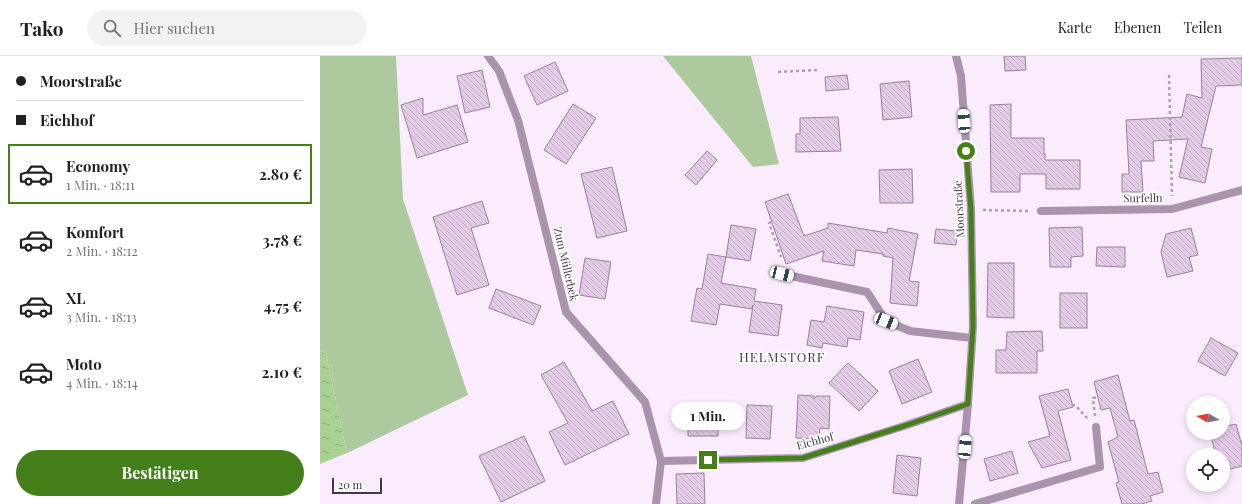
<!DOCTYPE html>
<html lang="de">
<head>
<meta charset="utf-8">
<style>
	:root { --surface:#fff; --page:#f2f2f2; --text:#202124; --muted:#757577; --line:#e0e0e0; --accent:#457f19 }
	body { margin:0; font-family:"Playfair Display",serif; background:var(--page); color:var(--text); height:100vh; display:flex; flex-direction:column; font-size:15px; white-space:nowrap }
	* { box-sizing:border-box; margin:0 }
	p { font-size:13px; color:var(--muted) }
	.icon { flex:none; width:22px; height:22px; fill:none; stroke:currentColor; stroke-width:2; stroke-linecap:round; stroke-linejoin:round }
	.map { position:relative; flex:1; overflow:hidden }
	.drawer { display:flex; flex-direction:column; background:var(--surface); width:320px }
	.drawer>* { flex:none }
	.guide { display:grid; align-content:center; height:88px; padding:0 16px; background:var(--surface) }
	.needle { width:26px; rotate:279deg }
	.fabs { position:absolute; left:866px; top:340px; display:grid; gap:8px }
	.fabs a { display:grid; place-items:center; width:44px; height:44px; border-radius:50%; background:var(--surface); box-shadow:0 2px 6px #0003; font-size:20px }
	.scale { position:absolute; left:12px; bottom:10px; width:50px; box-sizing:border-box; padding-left:4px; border:2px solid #433944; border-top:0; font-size:11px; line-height:14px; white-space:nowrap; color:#433944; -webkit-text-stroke:3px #fff; paint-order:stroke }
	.end { position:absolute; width:18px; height:18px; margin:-9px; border:5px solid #457f19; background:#fff; box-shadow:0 0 0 2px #fff }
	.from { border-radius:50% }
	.bubble { position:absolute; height:28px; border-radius:14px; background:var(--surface); box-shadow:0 2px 6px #0003; font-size:13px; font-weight:700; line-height:28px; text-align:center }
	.car { position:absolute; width:12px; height:24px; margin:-12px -6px; border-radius:5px; box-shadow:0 0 3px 1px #0007; background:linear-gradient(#fff 24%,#345 0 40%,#fff 0 76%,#345 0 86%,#fff 0) }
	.guide b { display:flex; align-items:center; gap:14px; height:38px; font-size:15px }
	.guide b+b { border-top:1px solid var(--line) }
	.guide i { width:10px; height:10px; background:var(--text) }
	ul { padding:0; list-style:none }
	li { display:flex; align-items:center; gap:12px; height:60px; margin:0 8px 6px; padding:0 8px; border:2px solid transparent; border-radius:0px }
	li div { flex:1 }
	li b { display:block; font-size:15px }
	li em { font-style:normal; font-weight:700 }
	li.selected { border-color:var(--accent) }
	li>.icon { width:36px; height:36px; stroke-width:1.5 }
	.button { display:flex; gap:8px; margin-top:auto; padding:8px 16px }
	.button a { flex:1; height:46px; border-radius:24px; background:var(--accent); color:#fff; font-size:16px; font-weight:700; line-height:46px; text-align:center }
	header { display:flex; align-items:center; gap:24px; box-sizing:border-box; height:56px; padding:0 20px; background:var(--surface); border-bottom:1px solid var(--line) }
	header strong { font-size:19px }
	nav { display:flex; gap:22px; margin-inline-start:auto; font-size:14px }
	.search { width:280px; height:36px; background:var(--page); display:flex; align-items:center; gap:10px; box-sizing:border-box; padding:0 14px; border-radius:22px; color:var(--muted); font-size:15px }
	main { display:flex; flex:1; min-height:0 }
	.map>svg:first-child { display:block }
	.green { fill:#adc99e }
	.water { fill:url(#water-ripples) }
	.building { fill:url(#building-back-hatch); stroke:#98819c }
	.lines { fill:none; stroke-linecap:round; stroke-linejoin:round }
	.path { stroke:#ac9fae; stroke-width:2.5; stroke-dasharray:3 3; stroke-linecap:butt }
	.street { stroke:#aa94ad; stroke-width:8 }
	.route { stroke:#457f19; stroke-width:5 }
	.labels { text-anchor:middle; stroke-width:3.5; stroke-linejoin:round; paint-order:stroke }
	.street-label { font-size:11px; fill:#433944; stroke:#fff }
	.quarter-label { font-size:13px; letter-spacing:1px; fill:#433944; stroke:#fff }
</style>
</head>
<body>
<header>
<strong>Tako</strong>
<div class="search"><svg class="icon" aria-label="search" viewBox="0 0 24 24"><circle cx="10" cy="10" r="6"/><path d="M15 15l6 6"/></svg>Hier suchen</div>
<nav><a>Karte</a><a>Ebenen</a><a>Teilen</a></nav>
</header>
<main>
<section class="drawer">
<div class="guide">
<b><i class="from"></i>Moorstraße</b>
<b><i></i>Eichhof</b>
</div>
<ul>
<li class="selected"><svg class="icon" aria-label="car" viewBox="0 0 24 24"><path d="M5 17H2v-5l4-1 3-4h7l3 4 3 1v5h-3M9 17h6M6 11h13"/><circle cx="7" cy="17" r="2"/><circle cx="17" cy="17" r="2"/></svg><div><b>Economy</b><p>1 Min. · 18:11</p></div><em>2.80 €</em></li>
<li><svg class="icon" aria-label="car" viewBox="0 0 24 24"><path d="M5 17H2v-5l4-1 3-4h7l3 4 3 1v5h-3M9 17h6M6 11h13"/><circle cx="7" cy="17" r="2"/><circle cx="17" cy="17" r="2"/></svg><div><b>Komfort</b><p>2 Min. · 18:12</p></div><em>3.78 €</em></li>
<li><svg class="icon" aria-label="car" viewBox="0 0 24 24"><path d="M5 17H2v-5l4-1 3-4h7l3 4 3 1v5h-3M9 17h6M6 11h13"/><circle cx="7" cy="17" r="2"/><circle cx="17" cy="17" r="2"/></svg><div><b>XL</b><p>3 Min. · 18:13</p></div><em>4.75 €</em></li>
<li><svg class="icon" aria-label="car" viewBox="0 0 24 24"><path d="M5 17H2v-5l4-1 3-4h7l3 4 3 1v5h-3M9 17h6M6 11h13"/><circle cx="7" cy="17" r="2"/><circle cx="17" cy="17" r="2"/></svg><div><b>Moto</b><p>4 Min. · 18:14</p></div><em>2.10 €</em></li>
</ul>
<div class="button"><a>Bestätigen</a></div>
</section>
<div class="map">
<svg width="922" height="448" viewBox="0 0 922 448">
	<defs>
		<pattern id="water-ripples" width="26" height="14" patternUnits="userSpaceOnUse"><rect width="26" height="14" fill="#a8d192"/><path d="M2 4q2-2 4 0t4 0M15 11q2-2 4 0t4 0" fill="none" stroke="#8aab79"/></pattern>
		<pattern id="building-back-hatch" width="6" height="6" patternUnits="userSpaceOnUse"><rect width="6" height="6" fill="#e4cbe7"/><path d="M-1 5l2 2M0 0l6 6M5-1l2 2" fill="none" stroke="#c5afc7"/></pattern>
	</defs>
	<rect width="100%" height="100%" fill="#fbecfd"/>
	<!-- green -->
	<g class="green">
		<path d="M0 0H76L83 143 148 339 27 397 6 298 0 294Z"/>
		<path d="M343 0H431L459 108 433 111Z"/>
	</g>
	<!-- water -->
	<path class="water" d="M0 294 6 298 27 397 0 408Z"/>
	<!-- building -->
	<g class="building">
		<path d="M684 0H705L706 14 685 15Z"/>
		<path d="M922 2V29L896 30 881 91 892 93 885 127 859 121 868 83 833 85 834 105H821L823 136H802V118H809L806 64 862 61 867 38 882 42 881 3Z"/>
		<path d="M235 6 248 35 217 49 204 20Z"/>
		<path d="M162 14 170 51 145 57 137 20Z"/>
		<path d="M527 19 529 33 506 35 505 21Z"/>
		<path d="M589 25 592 61 563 64 560 28Z"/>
		<path d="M103 42V59L137 49 148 86 97 102 81 49Z"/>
		<path d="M253 48 276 62 246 108 224 94Z"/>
		<path d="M691 48V82H724V98H725V104H760V133H726V118H700V136H671L670 49Z"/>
		<path d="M518 61 521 95 476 96V78H480V62Z"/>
		<path d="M387 95 397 104 376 129 365 119Z"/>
		<path d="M292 111 307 175 277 182 261 118Z"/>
		<path d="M592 113 593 147H560L559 114Z"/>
		<path d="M468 138 484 180 508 172V167L567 177 568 172 598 178 589 225 599 226 597 250 570 247 573 202 563 200V198L536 194 534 210 502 205 504 195 466 208 445 146Z"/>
		<path d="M162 145 169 167 151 172 169 229 137 239 113 161Z"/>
		<path d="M411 169 436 173 430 205 406 201Z"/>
		<path d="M762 171 763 200 751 201V211H730L729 172Z"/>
		<path d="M871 172 878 199 869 201 873 215 847 221 841 196 846 178Z"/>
		<path d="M616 173 637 175 636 189 614 187Z"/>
		<path d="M777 191H805V211L776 210Z"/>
		<path d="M388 198 406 201 401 227 436 233 434 245 462 249 458 280 429 276 433 249 432 253 400 248 396 269 371 265 377 232 382 233Z"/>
		<path d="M265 202 291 206 285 243 259 239Z"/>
		<path d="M668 207H694V262L667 261Z"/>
		<path d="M176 233 221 250 213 269 169 252Z"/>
		<rect x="740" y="237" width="27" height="35"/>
		<path d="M507 250 544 256 540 284 528 282 527 291 503 287 502 292 487 289 491 264 504 266Z"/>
		<path d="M722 275 723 295H717V317H676V294H686L687 276Z"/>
		<path d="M891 282 918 297 905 320 878 305Z"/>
		<path d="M598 303 612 336 582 348 569 315Z"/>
		<path d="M244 306 272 355 293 345 309 378 245 409 229 376 248 367 221 319Z"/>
		<path d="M528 307 558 335 539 355 509 327Z"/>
		<path d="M798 319 810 365 814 364 828 418 838 416 843 436 830 440 832 445 821 448H802L796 427 799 426 788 386 798 381 790 352 781 354 774 326Z"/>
		<path d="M748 333 753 351 738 355 751 404 722 412 708 386 730 380 719 340Z"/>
		<path d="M478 339 494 340V343L497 340H510L509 373 500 372 499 383 476 382Z"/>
		<path d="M427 349 452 350 450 383 426 382Z"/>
		<path d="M398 351V380H368V352Z"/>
		<path d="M916 368 922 390V410L903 415V399H896L890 377H903V371Z"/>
		<path d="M204 380 225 425 181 446 159 400Z"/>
		<path d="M692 395 698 417 670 425 664 403Z"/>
		<path d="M577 399 601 402 597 440 573 437Z"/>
		<path d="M384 417 385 448H357L356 418Z"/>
	</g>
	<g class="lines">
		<!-- path -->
		<g class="path">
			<path d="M458 16 498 14"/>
			<path d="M849 19 852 140"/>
			<path d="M663 154 710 155"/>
			<path d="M451 166 449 167 461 201"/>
			<path d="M752 349H755L768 363"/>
			<path d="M775 360 773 342 778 341"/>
			<path d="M921 386H922"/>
		</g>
		<!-- street -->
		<g class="street">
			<path d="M168 0 179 15 198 64 246 256 325 346 341 405 336 448"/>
			<path d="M636 0 641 20 651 153 653 270 648 348 639 448"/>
			<path d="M721 155 852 153 922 134"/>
			<path d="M462 218 547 236 566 265 590 275 652 282"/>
			<path d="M341 405 483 402 584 370 648 348"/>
			<path d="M655 448 780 411 776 371"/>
		</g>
	</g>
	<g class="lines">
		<!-- route -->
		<path class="route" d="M388 404 483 402 584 370 648 348 653 270 651 154 646 95"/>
	</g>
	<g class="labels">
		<!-- street labels -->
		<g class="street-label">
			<text transform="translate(823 142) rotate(-1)" y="4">Surfelln</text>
			<text transform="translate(639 153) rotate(-93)" y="4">Moorstraße</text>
			<text transform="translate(246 208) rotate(77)" y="4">Zum Müllerbek</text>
			<text transform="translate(495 385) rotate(-15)" y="4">Eichhof</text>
		</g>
		<!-- quarter labels -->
		<g class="quarter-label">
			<text x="462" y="306">HELMSTORF</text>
		</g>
	</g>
</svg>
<div class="fabs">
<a><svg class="needle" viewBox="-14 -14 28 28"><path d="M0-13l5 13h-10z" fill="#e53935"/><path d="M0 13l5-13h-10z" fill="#757577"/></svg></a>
<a><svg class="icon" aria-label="locate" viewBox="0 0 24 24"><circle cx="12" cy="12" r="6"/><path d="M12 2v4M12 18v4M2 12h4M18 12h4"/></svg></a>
</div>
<div class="scale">20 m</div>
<i class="end from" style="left:646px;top:95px"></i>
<i class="end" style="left:388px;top:404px"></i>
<div class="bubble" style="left:351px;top:346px;width:74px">1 Min.</div>
<i class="car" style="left:644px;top:65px;rotate:356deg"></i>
<i class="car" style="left:462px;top:218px;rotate:104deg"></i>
<i class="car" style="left:566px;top:265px;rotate:112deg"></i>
<i class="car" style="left:645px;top:391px;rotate:5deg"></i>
</div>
</main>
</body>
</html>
